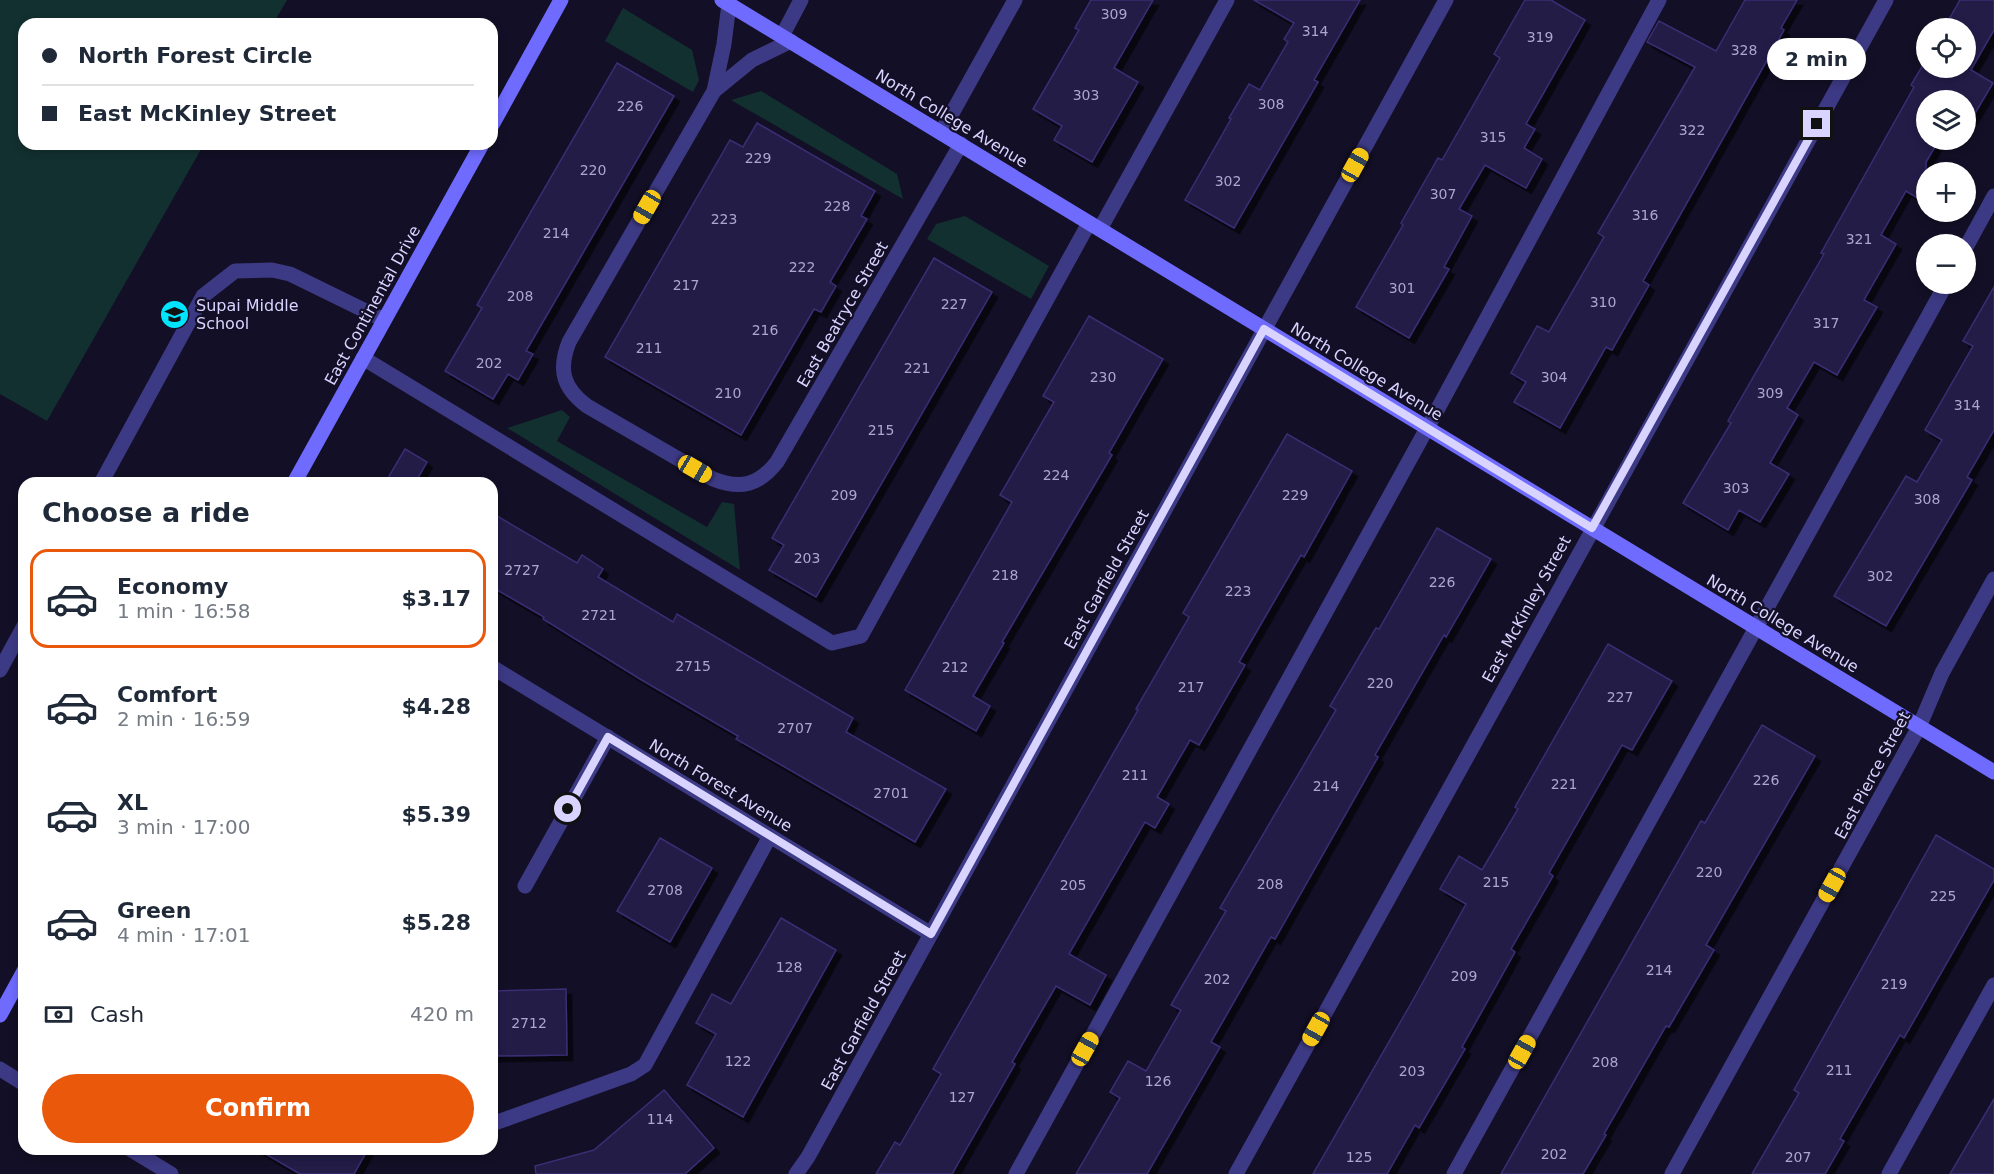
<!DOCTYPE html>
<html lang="en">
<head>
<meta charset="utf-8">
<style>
	:root { --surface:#fff; --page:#f2f2f3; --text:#1f2937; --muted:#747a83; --line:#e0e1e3; --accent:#ea580c }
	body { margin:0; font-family:"DejaVu Sans",sans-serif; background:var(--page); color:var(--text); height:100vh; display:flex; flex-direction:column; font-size:22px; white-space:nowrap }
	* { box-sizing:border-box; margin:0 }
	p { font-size:20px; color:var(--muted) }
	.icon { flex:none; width:33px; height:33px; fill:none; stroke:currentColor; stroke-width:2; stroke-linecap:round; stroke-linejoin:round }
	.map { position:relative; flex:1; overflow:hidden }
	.side { position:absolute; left:18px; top:477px; width:480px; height:678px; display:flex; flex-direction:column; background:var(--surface); border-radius:18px; box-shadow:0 3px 9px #0003 }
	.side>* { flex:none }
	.banner { position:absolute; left:18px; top:18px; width:480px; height:132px; border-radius:18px; box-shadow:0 3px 9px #0003; display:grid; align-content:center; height:132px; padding:0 24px; background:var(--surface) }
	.fabs { position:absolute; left:1916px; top:18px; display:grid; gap:12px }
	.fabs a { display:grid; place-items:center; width:60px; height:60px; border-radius:50%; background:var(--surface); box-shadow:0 3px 9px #0003; font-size:30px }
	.end { position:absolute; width:27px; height:27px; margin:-14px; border:8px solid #d9d4ff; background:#111; box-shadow:0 0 0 3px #111 }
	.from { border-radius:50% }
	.bubble { position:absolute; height:42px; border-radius:21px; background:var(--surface); box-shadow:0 3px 9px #0003; font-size:20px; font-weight:700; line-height:42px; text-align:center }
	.car { position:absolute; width:18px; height:36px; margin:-18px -9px; border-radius:8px; box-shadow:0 0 4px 2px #0007; background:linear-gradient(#f5c518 24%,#345 0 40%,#f5c518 0 76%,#345 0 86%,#f5c518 0) }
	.banner b { display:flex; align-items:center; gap:21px; height:57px; font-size:22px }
	.banner b+b { border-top:2px solid var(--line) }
	.banner i { width:15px; height:15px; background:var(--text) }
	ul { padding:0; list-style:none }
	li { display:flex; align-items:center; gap:18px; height:99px; margin:0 12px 9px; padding:0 12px; border:3px solid transparent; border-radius:18px }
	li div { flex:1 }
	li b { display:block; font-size:22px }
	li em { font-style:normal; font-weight:700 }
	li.active { border-color:var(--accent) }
	li>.icon { width:54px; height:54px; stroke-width:1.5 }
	h2 { padding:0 24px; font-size:27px; line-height:72px }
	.pay { display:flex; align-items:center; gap:15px; height:66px; padding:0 24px; font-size:22px }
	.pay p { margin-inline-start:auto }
	.primary-button { display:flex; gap:12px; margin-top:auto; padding:12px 24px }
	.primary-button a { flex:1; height:69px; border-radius:36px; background:var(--accent); color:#fff; font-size:24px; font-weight:700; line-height:69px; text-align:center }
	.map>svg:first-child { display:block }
	.green { fill:#12302f }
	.building { fill:#241b47; stroke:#3b2d73; stroke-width:1.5; filter:url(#shadow) }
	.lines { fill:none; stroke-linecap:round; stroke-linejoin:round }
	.lane { stroke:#3d3a85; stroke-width:15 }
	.street { stroke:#3d3a85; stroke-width:15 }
	.secondary { stroke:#6f6bff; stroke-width:15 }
	.route { stroke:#d9d4ff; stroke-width:8 }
	.labels { text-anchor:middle; stroke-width:4.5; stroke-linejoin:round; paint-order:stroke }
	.number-label { font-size:14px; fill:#aca6d1 }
	.street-label { font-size:16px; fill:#d9d4ff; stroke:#130f26 }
	.poi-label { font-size:16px; fill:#d9d4ff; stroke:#130f26; text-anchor:start }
</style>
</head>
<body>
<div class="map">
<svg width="1994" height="1174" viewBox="0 0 1994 1174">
	<defs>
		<filter id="shadow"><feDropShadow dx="5.5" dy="5.5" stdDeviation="0" flood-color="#0009"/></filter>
	</defs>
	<rect width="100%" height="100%" fill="#130f26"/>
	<!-- green -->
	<g class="green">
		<path d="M0 0H287L273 24H24V144H204L47 421 0 394Z"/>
		<path d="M623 8 692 50 699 80 693 92 605 41Z"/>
		<path d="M761 91 897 174 903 199 731 100Z"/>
		<path d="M965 216 1049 266 1031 299 927 239 936 224Z"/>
		<path d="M562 410 570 417 557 441 707 527 722 502 734 504 740 570 507 428Z"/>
	</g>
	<!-- building -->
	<g class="building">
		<path d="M1091 0H1153L1114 68 1138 82 1092 162 1054 140 1062 126 1033 109 1079 30 1075 28Z"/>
		<path d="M1254 0H1360L1314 80 1318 82 1234 228 1185 200 1231 119 1229 118 1249 84 1260 90 1288 42 1284 39 1294 23Z"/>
		<path d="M1525 0H1551L1585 20 1526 124 1535 129 1524 148 1542 159 1526 188 1485 165 1459 209 1472 216 1444 267 1449 269 1409 338 1356 307 1403 225 1401 223 1438 158 1442 160 1500 58 1494 54Z"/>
		<path d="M1745 0H1797L1781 28 1784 30 1643 281 1649 285 1612 350 1606 347 1560 428 1514 402 1526 382 1511 373 1537 326 1549 332 1604 237 1598 233 1695 67 1647 42 1659 21 1716 51Z"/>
		<path d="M1960 0H1994V30L1971 70 1993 83 1971 120 1965 116V100H1926V140H1939L1926 162V203L1906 191 1881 235 1896 244 1864 300 1877 307 1837 375 1814 362 1787 408 1798 415 1770 463 1789 474 1760 522 1739 510 1728 530 1683 503 1731 423 1728 421 1824 254 1821 253 1914 87 1911 85 1926 60V68H1965V28H1944Z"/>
		<path d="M617 63 674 96 526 351 533 354 518 380 508 374 493 399 445 371 482 308 477 305Z"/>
		<path d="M757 123 875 191 861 216 867 219 830 282 836 286 821 312 814 309 741 435 605 357 730 140 743 147Z"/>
		<path d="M934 258 992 292 816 597 769 570 784 545 772 538Z"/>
		<path d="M1994 287V430L1967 477 1972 480 1886 626 1834 596 1906 476 1917 482 1942 440 1925 430 1973 346 1963 341Z"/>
		<path d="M1089 316 1163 359 1109 453 1112 455 1002 642 1004 643 973 696 990 706 976 731 905 690 1012 502 1000 495 1054 402 1043 396Z"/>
		<path d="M1287 434 1352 471 1304 557 1301 555 1239 662 1245 665 1199 745 1190 740 1157 797 1169 804 1155 828 1145 822 1069 954 1106 975 1090 1005 1056 986 1012 1062 1015 1064 952 1174H876L895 1142 900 1145 941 1074 933 1069 1138 710 1136 709 1189 617 1183 613Z"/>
		<path d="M405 449 427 462 415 483H385Z"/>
		<path d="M492 513 577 563 582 555 603 569 598 577 673 622 677 614 853 718 846 732 946 789 915 842 736 739 738 736 640 679 543 619 544 617 492 587Z"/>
		<path d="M1437 528 1491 559 1446 637 1444 635 1375 755 1378 757 1275 939 1271 937 1211 1042 1220 1047 1147 1174H1076L1120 1098 1110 1092 1128 1061 1146 1071 1181 1010 1171 1005 1226 911 1220 908 1336 710 1330 706 1376 628 1379 629Z"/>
		<path d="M1608 644 1672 681 1632 750 1622 745 1549 873 1553 876 1511 949 1515 952 1462 1047 1465 1049 1419 1128 1415 1125 1387 1174H1313L1413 1000 1466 904 1440 889 1459 856 1482 870 1518 809 1515 807Z"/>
		<path d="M1762 725 1815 756 1706 945 1714 950 1669 1027 1666 1026 1604 1134 1606 1135 1583 1174H1501L1701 821 1705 823Z"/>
		<path d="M1936 835 1994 869V880L1904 1038 1900 1035 1840 1139 1844 1141 1825 1174H1752L1799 1093 1794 1090Z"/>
		<path d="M660 838 712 868 670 942 617 911Z"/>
		<path d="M781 918 836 950 743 1117 687 1085 716 1034 696 1023 712 994 731 1004Z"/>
		<path d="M566 989 567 1055 492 1056V991Z"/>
		<path d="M664 1090 714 1148 685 1174H536L535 1166 594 1150Z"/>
		<path d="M1994 1099V1174H1950Z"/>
		<path d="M257 1149H368L354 1174H300Z"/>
	</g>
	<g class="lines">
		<!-- lane -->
		<g class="lane">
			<path d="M782 36 801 0"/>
			<path d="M1100 229 1227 0"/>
			<path d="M1965 249 1994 196"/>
			<path d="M363 358 832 643 861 636 1089 223"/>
			<path d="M101 483 203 296 235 271 272 270 290 274 384 320"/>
			<path d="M0 670 24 626"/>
			<path d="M492 1124 631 1074 645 1065 770 836"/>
			<path d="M1016 1174 1442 401 1659 0"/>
			<path d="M1454 1174 1946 284"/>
			<path d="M1889 1174 1994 985"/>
		</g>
		<!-- street -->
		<g class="street">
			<path d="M729 4 724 44 714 91 569 342C558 370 563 388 587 406L713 479C741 490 759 485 777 462L961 144"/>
			<path d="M714 91 752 60 791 41"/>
			<path d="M941 133 1015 0"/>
			<path d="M492 667 931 934"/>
			<path d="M525 886 608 737"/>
			<path d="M0 1069 24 1084"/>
			<path d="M130 1149 171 1174"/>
			<path d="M796 1174 808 1157 1446 0"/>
			<path d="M1236 1174 1886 0"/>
			<path d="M1672 1174 1919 727 1942 673 1994 579"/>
		</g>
		<!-- secondary -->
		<g class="secondary">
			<path d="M722 0 1994 772"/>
			<path d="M492 125 561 0"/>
			<path d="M294 483 482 144"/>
			<path d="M0 1015 24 971"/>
		</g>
	</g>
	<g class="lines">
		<!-- route -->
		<path class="route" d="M568 809 608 737 931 934 1264 329 1592 528 1817 124"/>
	</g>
	<!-- icons -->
	<defs>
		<symbol id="school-disc" viewBox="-11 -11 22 22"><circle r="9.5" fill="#00e5ff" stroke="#130f26"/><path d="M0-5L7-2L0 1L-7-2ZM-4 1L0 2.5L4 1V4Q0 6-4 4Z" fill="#111"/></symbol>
	</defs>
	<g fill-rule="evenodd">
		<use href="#school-disc" x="158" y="298" width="33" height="33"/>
	</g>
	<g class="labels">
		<!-- number labels -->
		<g class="number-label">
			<text x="1114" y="19">309</text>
			<text x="1315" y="36">314</text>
			<text x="1540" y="42">319</text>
			<text x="1744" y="55">328</text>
			<text x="1086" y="100">303</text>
			<text x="1271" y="109">308</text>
			<text x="630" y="111">226</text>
			<text x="1692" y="135">322</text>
			<text x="1493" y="142">315</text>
			<text x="758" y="163">229</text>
			<text x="593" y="175">220</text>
			<text x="1228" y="186">302</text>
			<text x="1443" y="199">307</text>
			<text x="837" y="211">228</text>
			<text x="1645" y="220">316</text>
			<text x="724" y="224">223</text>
			<text x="556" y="238">214</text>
			<text x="1859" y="244">321</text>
			<text x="802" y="272">222</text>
			<text x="686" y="290">217</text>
			<text x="1402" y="293">301</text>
			<text x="520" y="301">208</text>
			<text x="1603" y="307">310</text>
			<text x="954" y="309">227</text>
			<text x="1826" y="328">317</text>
			<text x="765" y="335">216</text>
			<text x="649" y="353">211</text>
			<text x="489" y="368">202</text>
			<text x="917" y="373">221</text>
			<text x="1103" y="382">230</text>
			<text x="1554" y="382">304</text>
			<text x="728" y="398">210</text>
			<text x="1770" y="398">309</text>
			<text x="1967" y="410">314</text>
			<text x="881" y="435">215</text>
			<text x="1056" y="480">224</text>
			<text x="1736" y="493">303</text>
			<text x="844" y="500">209</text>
			<text x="1295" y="500">229</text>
			<text x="1927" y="504">308</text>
			<text x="807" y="563">203</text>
			<text x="522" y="575">2727</text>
			<text x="1005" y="580">218</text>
			<text x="1880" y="581">302</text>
			<text x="1442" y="587">226</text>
			<text x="1238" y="596">223</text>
			<text x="599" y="620">2721</text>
			<text x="693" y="671">2715</text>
			<text x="955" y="672">212</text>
			<text x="1380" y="688">220</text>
			<text x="1191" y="692">217</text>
			<text x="1620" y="702">227</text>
			<text x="795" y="733">2707</text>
			<text x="1135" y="780">211</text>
			<text x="1766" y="785">226</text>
			<text x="1564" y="789">221</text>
			<text x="1326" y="791">214</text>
			<text x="891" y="798">2701</text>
			<text x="1709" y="877">220</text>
			<text x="1496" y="887">215</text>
			<text x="1270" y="889">208</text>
			<text x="1073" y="890">205</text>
			<text x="665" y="895">2708</text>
			<text x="1943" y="901">225</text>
			<text x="789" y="972">128</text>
			<text x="1659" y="975">214</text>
			<text x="1464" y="981">209</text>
			<text x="1217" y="984">202</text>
			<text x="1894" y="989">219</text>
			<text x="529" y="1028">2712</text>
			<text x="738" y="1066">122</text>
			<text x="1605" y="1067">208</text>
			<text x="1839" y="1075">211</text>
			<text x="1412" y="1076">203</text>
			<text x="1158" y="1086">126</text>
			<text x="962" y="1102">127</text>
			<text x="660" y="1124">114</text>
			<text x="1554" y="1159">202</text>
			<text x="1359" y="1162">125</text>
			<text x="1798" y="1162">207</text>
		</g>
		<!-- street labels -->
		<g class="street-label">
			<text transform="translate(952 118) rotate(31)" y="6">North College Avenue</text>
			<text transform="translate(372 305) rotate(-61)" y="6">East Continental Drive</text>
			<text transform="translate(842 314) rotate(-60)" y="6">East Beatryce Street</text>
			<text transform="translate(1367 371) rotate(31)" y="6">North College Avenue</text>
			<text transform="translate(1106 579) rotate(-61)" y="6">East Garfield Street</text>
			<text transform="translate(1526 609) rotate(-61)" y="6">East McKinley Street</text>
			<text transform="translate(1783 623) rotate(31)" y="6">North College Avenue</text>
			<text transform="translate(1872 775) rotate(-62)" y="6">East Pierce Street</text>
			<text transform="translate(721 785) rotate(31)" y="6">North Forest Avenue</text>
			<text transform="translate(863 1020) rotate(-61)" y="6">East Garfield Street</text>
		</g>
		<!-- poi labels -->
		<g class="poi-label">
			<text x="196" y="311">Supai Middle<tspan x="196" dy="18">School</tspan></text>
		</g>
	</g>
</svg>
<div class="fabs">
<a><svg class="icon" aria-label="locate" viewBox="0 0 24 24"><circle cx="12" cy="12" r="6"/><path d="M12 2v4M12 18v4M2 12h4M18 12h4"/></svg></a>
<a><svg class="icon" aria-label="layers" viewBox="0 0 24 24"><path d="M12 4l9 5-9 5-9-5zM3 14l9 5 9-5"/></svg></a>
<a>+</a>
<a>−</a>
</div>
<i class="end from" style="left:568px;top:809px"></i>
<i class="end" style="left:1817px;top:124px"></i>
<div class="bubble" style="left:1767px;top:38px;width:99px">2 min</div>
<i class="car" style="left:1355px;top:165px;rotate:29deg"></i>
<i class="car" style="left:647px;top:207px;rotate:210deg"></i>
<i class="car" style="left:695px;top:469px;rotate:120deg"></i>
<i class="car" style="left:1832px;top:885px;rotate:209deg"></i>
<i class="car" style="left:1316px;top:1029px;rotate:209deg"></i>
<i class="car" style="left:1085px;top:1049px;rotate:29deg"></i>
<i class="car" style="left:1522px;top:1052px;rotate:29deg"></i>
<div class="banner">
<b><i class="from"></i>North Forest Circle</b>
<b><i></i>East McKinley Street</b>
</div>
<section class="side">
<h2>Choose a ride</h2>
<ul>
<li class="active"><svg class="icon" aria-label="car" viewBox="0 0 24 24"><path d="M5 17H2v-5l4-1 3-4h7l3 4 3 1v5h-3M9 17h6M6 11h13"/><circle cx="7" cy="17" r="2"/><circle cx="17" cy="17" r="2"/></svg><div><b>Economy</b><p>1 min · 16:58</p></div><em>$3.17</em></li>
<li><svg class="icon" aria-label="car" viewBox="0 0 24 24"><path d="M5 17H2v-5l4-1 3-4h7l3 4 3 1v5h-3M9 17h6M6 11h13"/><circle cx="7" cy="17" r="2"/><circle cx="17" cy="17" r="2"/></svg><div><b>Comfort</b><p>2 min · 16:59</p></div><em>$4.28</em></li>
<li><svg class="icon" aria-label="car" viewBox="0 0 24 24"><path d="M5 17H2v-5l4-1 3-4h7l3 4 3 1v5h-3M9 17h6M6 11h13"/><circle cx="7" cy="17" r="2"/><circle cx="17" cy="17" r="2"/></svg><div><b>XL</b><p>3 min · 17:00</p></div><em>$5.39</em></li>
<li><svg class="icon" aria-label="car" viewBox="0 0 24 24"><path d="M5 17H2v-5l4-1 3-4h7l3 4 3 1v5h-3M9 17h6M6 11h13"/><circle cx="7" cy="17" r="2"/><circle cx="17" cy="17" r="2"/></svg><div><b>Green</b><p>4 min · 17:01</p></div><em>$5.28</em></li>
</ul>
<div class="pay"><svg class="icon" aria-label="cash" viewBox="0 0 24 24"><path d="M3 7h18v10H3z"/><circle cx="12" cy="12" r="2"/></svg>Cash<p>420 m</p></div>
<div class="primary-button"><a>Confirm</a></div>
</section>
</div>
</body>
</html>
